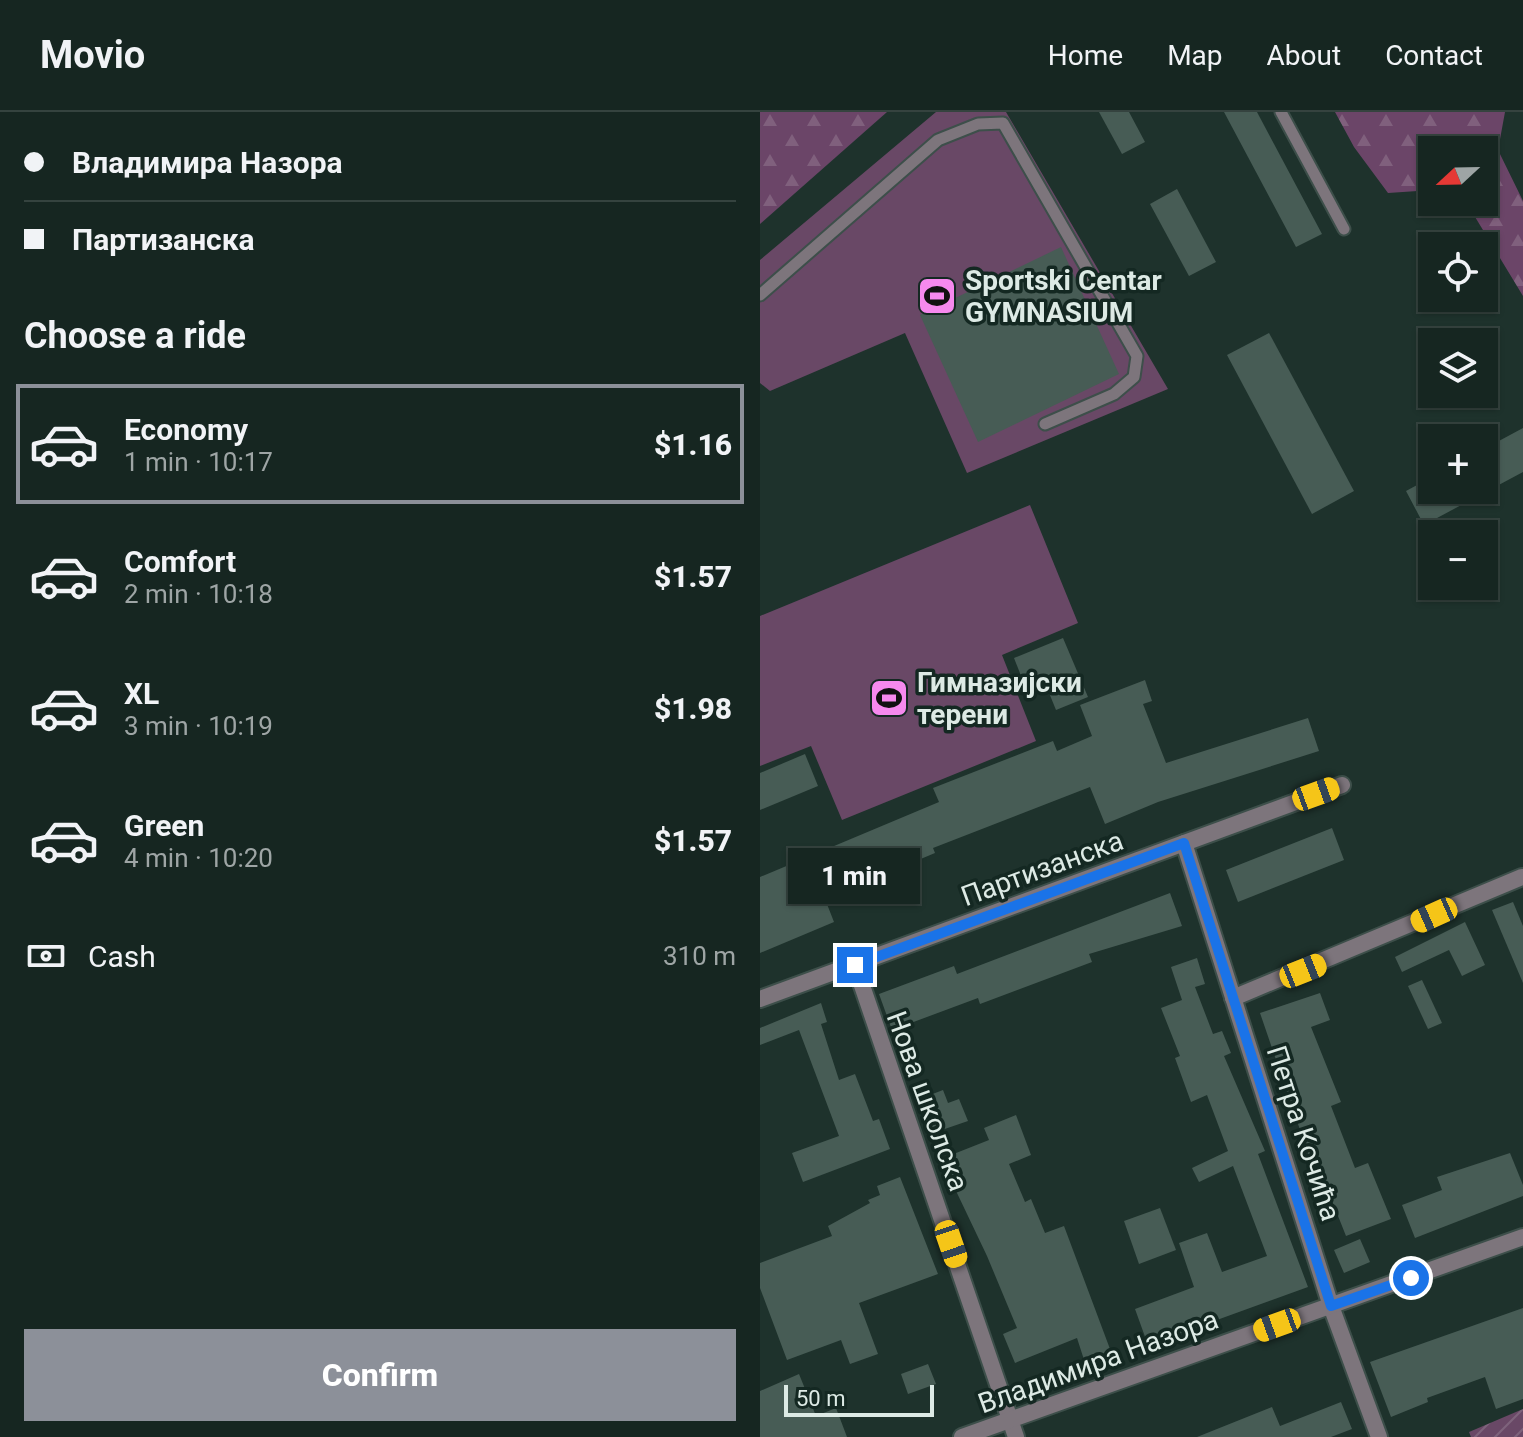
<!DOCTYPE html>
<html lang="en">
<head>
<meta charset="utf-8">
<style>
	:root { --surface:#162621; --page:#1f2e2a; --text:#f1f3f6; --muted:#9ea5a5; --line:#35433f; --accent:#8c9099 }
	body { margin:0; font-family:Roboto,sans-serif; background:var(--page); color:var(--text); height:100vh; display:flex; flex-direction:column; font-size:30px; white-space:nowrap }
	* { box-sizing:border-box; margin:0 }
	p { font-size:26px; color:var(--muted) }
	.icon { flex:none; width:44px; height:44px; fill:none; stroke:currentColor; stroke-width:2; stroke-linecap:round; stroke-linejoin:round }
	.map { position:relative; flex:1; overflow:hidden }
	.side { display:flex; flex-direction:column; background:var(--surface); width:760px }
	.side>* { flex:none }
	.top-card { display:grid; align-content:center; height:176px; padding:0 24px; background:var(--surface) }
	.needle { width:52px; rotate:248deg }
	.tools { position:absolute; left:658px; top:24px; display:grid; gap:16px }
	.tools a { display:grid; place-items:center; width:80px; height:80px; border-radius:0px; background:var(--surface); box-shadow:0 2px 6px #0004,0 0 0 2px var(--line); font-size:40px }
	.scale { position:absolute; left:24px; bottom:20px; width:150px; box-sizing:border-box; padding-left:8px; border:4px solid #ddeae5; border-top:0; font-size:22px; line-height:28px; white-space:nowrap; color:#ddeae5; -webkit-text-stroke:6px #142822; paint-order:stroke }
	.end { position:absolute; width:36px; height:36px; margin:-18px; border:10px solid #1a73e8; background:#fff; box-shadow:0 0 0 4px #fff }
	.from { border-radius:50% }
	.bubble { position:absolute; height:56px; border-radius:0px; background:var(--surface); box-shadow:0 2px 6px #0004,0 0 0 2px var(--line); font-size:26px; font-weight:800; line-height:56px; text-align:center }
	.car { position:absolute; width:24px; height:48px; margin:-24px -12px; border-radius:10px; box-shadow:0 0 6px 2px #0007; background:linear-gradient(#f5c518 24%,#345 0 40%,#f5c518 0 76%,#345 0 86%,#f5c518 0) }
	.top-card b { display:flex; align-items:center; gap:28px; height:76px; font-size:30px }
	.top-card b+b { border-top:2px solid var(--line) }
	.top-card i { width:20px; height:20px; background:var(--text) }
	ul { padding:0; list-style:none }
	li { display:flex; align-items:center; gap:24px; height:120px; margin:0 16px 12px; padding:0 8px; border:4px solid transparent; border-radius:0px }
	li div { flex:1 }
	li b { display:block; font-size:30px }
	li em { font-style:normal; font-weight:800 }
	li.active { border-color:var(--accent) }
	li>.icon { width:72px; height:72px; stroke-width:1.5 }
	h2 { padding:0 24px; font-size:36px; line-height:96px }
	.pay { display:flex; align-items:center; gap:20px; height:88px; padding:0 24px; font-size:30px }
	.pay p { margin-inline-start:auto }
	.primary-button { display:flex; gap:16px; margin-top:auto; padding:16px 24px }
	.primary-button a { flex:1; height:92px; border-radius:0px; background:var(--accent); color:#fff; font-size:32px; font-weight:800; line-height:92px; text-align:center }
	header { display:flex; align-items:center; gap:48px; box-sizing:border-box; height:112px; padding:0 40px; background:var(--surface); border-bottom:2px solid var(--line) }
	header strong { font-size:38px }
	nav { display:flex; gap:44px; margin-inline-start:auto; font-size:28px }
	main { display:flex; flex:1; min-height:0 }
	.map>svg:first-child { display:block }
	.grass { fill:#694866 }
	.forest { fill:url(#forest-firs) }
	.garden { fill:url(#garden-furrows) }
	.building { fill:#475c55 }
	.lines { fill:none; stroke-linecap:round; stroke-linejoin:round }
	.service-casing { stroke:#3d4f4a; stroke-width:15 }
	.minor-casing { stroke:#3d4f4a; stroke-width:20 }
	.tertiary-casing { stroke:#3d4f4a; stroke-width:20 }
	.service { stroke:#7d757c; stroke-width:11 }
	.minor { stroke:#7d757c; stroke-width:16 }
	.tertiary { stroke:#7d757c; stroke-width:16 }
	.route { stroke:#1a73e8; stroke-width:10 }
	.labels { text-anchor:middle; stroke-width:7; stroke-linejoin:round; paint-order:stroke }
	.poi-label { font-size:28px; font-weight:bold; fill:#ddeae5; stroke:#142822; text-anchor:start }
	.street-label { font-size:28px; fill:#ddeae5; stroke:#142822 }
</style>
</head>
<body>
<header>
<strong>Movio</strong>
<nav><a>Home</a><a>Map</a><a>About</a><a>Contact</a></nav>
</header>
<main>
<section class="side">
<div class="top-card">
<b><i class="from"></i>Владимира Назора</b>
<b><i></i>Партизанска</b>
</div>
<h2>Choose a ride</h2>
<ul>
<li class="active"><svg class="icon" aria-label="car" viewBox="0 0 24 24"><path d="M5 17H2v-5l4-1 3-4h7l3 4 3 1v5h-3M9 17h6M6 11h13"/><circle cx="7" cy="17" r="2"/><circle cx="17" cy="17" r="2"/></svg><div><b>Economy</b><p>1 min · 10:17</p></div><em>$1.16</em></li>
<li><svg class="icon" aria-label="car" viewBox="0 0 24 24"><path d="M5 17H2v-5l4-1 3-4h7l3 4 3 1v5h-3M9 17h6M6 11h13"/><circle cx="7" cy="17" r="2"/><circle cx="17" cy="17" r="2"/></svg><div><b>Comfort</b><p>2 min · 10:18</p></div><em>$1.57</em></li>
<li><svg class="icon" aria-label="car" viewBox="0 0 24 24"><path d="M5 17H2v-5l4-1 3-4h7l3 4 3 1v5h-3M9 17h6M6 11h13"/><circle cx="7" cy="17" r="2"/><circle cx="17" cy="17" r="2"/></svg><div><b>XL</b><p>3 min · 10:19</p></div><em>$1.98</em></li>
<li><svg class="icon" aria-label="car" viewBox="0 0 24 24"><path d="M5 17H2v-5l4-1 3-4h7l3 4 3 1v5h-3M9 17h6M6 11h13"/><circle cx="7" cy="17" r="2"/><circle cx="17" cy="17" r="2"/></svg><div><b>Green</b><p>4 min · 10:20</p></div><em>$1.57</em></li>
</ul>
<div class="pay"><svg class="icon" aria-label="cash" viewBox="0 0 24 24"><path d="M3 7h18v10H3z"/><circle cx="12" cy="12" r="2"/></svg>Cash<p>310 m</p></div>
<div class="primary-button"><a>Confirm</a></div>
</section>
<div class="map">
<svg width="763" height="1325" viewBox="0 0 763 1325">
	<defs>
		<pattern id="forest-firs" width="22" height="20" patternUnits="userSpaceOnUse" patternTransform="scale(2)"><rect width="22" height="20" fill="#6b4568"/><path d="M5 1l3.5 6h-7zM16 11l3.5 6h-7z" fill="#80607d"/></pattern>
		<pattern id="garden-furrows" width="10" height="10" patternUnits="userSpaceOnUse" patternTransform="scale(2)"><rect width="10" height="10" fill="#694866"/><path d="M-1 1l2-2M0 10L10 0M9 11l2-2" fill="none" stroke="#7e637c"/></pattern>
	</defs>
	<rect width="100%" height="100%" fill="#1e322c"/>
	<!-- grass -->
	<g class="grass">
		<path d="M176 0H246L408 277 207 361 145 221 10 279 0 271V148Z"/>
		<path d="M270 393 318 511 242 543 276 629 82 708 51 634 0 654V504Z"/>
	</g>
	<!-- forest -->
	<g class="forest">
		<path d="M0 0H127L0 112Z"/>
		<path d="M575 0H745L738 38 763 89V184L706 90H724V38H672V78L628 81 594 35Z"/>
	</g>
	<!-- garden -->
	<path class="garden" d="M763 1297V1325H711L709 1320Z"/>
	<!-- building -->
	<g class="building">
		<path d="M339 0H369L385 30 362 42Z"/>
		<path d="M464 0H497L562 122 536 135Z"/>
		<path d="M417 77 456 150 429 164 390 92Z"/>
		<path d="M301 135 359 262 218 330 160 203Z"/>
		<path d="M509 221 594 379 552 402 467 243Z"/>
		<path d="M763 316V360L664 413 646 379 672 365V378H724V337Z"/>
		<path d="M303 526 328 585 296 598 283 566 265 574 254 546Z"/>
		<path d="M385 568 392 589 383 592 406 651 548 606 559 639 398 690 345 712 330 675 173 736 175 741 65 787 74 810 0 841V765L179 690 173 676 293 629 297 639 332 624 320 593Z"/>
		<path d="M45 642 58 674 0 698V661Z"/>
		<path d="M572 716 584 748 478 790 466 758Z"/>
		<path d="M410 781 422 814 329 842 332 850 220 892 218 886 132 918 119 882 194 854 197 862Z"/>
		<path d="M753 790 763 814V871L732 798Z"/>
		<path d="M705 810 725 853 702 864 689 838 642 860 635 845Z"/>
		<path d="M437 846 445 872 435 875 453 922 462 919 471 941 464 944 505 1039 498 1042 548 1175 388 1233 375 1197 434 1175 419 1131 447 1121 462 1160 507 1144 473 1054 439 1070 432 1056 468 1039 447 983 431 990 415 946 420 944 401 896 422 888 411 855Z"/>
		<path d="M662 868 682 911 668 917 648 874Z"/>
		<path d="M560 881 570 908 551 915 581 990 571 994 595 1056 608 1051 631 1107 586 1124 555 1046 550 1047 500 901Z"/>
		<path d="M61 891 67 910 61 912 79 968 95 962 113 1009 119 1007 130 1037 43 1070 32 1041 79 1024 39 918 0 933V916Z"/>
		<path d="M183 978 188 991 199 987 208 1009 176 1020 174 1016 169 1018 157 988Z"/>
		<path d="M256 1003 271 1043 249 1052 265 1090 271 1087 285 1121 304 1114 353 1245 326 1254 317 1226 255 1251 243 1222 257 1216 227 1144 187 1060 191 1058 186 1045 229 1028 224 1016Z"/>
		<path d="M750 1041 763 1073V1084L655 1126 642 1093 682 1078 677 1065Z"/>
		<path d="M140 1065 178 1162 99 1191 118 1242 90 1252 81 1228 27 1248 0 1176V1151L72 1124 68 1114 110 1091 108 1088 120 1083 117 1074Z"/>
		<path d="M400 1096 416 1138 379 1152 364 1109Z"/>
		<path d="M600 1127 610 1150 584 1161 574 1138Z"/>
		<path d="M763 1196V1287L736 1297 725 1265 667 1286 668 1290 631 1305 610 1250Z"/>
		<path d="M168 1252 176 1272 148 1282 141 1262Z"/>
		<path d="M39 1262 56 1304 76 1296 87 1325H0V1279Z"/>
		<path d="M581 1290 592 1317 571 1325H437L512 1295 520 1314Z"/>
	</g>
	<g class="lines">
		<defs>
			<g id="service">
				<path d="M521 0 584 117"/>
				<path d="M0 183 178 28 218 12 243 11 377 244 374 265 354 282 285 312"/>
			</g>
			<g id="minor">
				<path d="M424 731 571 1194 619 1325"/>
				<path d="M95 853 256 1325"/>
				<path d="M473 886 762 765"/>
				<path d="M0 887 582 673"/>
			</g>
			<path id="tertiary" d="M202 1325 763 1125"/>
		</defs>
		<!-- service casing -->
		<use href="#service" class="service-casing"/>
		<!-- minor casing -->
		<use href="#minor" class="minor-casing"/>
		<!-- tertiary casing -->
		<use href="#tertiary" class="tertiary-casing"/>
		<!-- service -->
		<use href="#service" class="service"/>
		<!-- minor -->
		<use href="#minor" class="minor"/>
		<!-- tertiary -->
		<use href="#tertiary" class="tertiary"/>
	</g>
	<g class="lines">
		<!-- route -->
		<path class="route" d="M95 853 424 731 571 1194 651 1166"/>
	</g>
	<!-- icons -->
	<defs>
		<symbol id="stadium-square" viewBox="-11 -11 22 22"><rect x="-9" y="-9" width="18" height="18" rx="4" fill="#f689ee" stroke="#142822"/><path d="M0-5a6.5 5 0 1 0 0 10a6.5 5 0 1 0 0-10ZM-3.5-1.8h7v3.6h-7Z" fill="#111"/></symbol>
	</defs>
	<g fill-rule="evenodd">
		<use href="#stadium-square" x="155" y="162" width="44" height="44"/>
		<use href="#stadium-square" x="107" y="564" width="44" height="44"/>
	</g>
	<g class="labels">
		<!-- poi labels -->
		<g class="poi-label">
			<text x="205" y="178">Sportski Centar<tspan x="205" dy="32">GYMNASIUM</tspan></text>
			<text x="157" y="580">Гимназијски<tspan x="157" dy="32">терени</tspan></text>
		</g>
		<!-- street labels -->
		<g class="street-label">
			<text transform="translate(282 756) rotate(-20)" y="10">Партизанска</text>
			<text transform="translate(168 989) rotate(70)" y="10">Нова школска</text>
			<text transform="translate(544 1021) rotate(72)" y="10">Петра Кочића</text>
			<text transform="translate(338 1249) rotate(-20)" y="10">Владимира Назора</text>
		</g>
	</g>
</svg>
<div class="tools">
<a><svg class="needle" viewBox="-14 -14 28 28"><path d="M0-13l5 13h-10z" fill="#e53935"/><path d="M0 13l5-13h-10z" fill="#9ea5a5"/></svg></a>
<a><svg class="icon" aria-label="locate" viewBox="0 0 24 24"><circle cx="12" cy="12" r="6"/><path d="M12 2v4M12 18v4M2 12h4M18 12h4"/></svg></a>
<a><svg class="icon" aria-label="layers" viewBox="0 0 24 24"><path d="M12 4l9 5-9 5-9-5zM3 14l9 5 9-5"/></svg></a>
<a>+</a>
<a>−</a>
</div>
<div class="scale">50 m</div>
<i class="end from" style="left:651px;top:1166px"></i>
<i class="end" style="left:95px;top:853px"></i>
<div class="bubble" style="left:28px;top:736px;width:132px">1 min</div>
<i class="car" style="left:556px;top:682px;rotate:70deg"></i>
<i class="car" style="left:674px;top:803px;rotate:246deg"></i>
<i class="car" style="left:543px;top:859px;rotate:68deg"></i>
<i class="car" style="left:191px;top:1132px;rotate:161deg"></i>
<i class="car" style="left:517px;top:1213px;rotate:250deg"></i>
</div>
</main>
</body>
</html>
